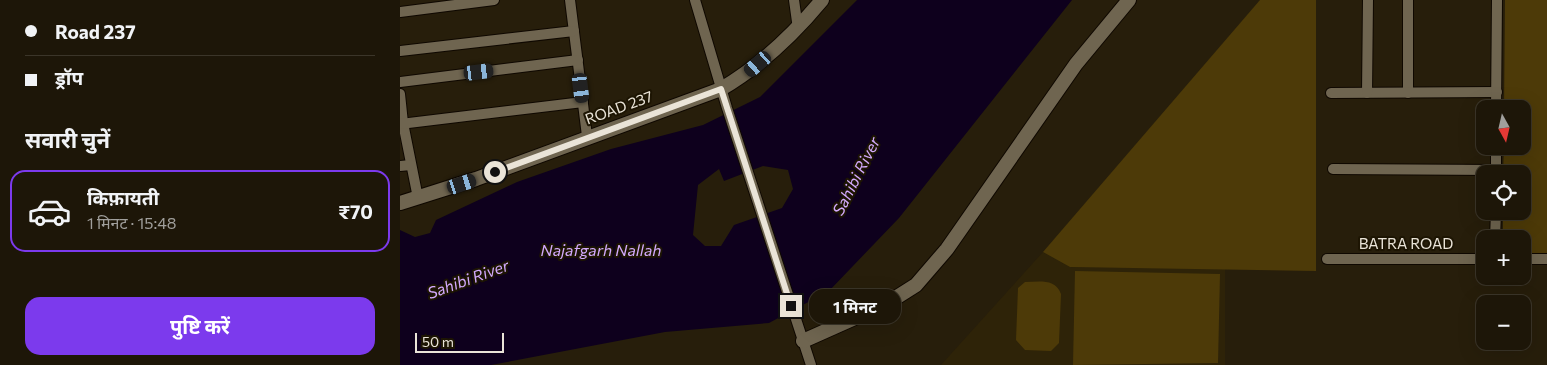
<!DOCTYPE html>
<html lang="hi">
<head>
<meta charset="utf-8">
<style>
	:root { --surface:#1d1608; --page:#2a2316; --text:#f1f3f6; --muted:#a09f9c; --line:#3b3529; --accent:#7c3aed }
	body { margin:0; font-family:Commissioner,"Noto Sans Devanagari",sans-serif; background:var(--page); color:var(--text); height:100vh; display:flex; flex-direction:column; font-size:19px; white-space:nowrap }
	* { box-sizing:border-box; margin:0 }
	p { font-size:16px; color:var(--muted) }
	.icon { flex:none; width:28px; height:28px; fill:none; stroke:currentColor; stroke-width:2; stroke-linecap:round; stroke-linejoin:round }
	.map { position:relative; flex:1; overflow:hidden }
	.sheet { display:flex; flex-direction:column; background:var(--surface); width:400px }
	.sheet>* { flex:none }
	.top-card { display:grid; align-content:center; height:110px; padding:0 25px; background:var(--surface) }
	.needle { width:32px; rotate:172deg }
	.controls { position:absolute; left:1076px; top:100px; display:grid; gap:10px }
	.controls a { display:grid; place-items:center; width:55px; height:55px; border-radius:10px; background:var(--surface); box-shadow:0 5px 20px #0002,0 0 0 1px var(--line); font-size:25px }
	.scale { position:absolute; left:15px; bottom:12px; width:89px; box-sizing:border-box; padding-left:5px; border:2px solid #eae4d8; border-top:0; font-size:14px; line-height:18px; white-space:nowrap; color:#eae4d8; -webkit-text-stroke:4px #1d1503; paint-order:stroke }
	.end { position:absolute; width:22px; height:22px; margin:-11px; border:6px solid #eae4d8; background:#111; box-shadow:0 0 0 2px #111 }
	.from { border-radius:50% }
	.bubble { position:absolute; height:35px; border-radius:15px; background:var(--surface); box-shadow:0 5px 20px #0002,0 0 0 1px var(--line); font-size:16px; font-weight:700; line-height:35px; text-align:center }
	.car { position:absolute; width:15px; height:30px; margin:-15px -8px; border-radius:6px; box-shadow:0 0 4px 1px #0007; background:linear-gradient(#222 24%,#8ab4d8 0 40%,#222 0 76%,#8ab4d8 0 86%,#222 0) }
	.top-card b { display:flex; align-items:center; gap:18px; height:48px; font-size:19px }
	.top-card b+b { border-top:1px solid var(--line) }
	.top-card i { width:12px; height:12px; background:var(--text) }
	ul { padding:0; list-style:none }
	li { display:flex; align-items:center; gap:15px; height:82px; margin:0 10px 8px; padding:0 15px; border:2px solid var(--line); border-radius:15px }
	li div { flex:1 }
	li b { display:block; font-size:19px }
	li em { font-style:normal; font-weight:700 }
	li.selected { border-color:var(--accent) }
	li>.icon { width:45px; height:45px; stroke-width:1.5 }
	h2 { padding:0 25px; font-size:22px; line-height:60px }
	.cta { display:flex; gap:10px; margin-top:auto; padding:10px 25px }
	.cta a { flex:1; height:58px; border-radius:15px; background:var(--accent); color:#fff; font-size:20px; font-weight:700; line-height:58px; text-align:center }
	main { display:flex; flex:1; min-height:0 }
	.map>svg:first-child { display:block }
	.built { fill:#2e2308 }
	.green { fill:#4d3a08 }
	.water { fill:#0e001d; fill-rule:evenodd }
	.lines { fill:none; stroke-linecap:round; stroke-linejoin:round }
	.street-casing { stroke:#0f0800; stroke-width:12 }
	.secondary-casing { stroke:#0f0800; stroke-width:16 }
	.street { stroke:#6f6550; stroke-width:10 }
	.secondary { stroke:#6f6550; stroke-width:14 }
	.route { stroke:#eae4d8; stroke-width:6 }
	.labels { text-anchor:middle; stroke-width:4; stroke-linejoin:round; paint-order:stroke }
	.street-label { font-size:15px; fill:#eae4d8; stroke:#1d1503 }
	.water-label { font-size:16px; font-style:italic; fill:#d3aafd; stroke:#1d1503 }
</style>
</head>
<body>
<main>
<section class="sheet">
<div class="top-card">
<b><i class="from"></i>Road 237</b>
<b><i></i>ड्रॉप</b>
</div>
<h2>सवारी चुनें</h2>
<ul>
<li class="selected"><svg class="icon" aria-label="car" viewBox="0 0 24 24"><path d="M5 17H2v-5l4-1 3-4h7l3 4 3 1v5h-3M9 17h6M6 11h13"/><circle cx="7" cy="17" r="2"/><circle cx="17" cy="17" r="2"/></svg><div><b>किफ़ायती</b><p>1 मिनट · 15:48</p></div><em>₹70</em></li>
</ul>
<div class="cta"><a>पुष्टि करें</a></div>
</section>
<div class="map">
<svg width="1147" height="365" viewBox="0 0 1147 365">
	<rect width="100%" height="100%" fill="#271e0b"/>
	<!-- built -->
	<path class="built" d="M643 252 670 267 825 268V365H541Z"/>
	<!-- green -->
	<g class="green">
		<path d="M860 0H916V271L670 267 643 252Z"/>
		<path d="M1105 0H1147V253L1123 254 1122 239H1103V211H1122V174H1103L1104 146H1122V109H1104Z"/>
		<path d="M675 271 820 274 818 363 673 365Z"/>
		<path d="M625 282C639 282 655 278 661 294L659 343 651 351 625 350 616 340 618 288Z"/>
	</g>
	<!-- water -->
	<path class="water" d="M457 0H672L499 218 429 291 369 323 265 332 91 365H0V230L15 237 30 233 36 220 117 182 211 149 303 125 360 97ZM363 166 388 170 393 189 382 208 334 225 321 246H305L293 235 298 185 319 169 324 181Z"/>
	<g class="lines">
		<defs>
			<g id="street">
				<path d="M170 0 187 136"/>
				<path d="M295 0 327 108 411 365"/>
				<path d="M394 0 398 29"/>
				<path d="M1008 0V93"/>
				<path d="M0 12 94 0"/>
				<path d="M0 51 174 31"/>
				<path d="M0 82 178 60"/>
				<path d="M931 93 1097 92"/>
				<path d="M967 93 968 0"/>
				<path d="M0 94 3 123 18 198"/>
				<path d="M1096 109 1097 0"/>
				<path d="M0 124 183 102"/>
				<path d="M0 166 11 165"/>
				<path d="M933 169 1096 170"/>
				<path d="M1096 174V146"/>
				<path d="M1095 239 1096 211"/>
				<path d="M927 259H1085"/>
				<path d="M1122 259H1147"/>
			</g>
			<g id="secondary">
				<path d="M0 203 76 179 321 89C360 66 393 35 422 0"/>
				<path d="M403 341 486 304 516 285 547 249 676 64 729 0"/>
			</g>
		</defs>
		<!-- street casing -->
		<use href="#street" class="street-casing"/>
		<!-- secondary casing -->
		<use href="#secondary" class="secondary-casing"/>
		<!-- street -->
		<use href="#street" class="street"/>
		<!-- secondary -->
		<use href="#secondary" class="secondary"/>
	</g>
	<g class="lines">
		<!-- route -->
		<path class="route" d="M95 172 321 89 391 306"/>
	</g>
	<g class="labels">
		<!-- street labels -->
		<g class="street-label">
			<text transform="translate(219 108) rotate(-20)" y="5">ROAD 237</text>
			<text x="1006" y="249">BATRA ROAD</text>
		</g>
		<!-- water labels -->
		<g class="water-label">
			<text transform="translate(456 176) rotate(-63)" y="6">Sahibi River</text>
			<text x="201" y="256">Najafgarh Nallah</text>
			<text transform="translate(68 279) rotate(-20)" y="6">Sahibi River</text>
		</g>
	</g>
</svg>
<div class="controls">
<a><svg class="needle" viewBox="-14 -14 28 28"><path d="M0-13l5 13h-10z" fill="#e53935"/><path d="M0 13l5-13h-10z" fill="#a09f9c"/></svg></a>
<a><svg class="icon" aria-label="locate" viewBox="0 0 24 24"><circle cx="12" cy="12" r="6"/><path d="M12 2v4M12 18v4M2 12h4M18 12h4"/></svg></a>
<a>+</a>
<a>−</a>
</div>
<div class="scale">50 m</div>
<i class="end from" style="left:95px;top:172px"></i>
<i class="end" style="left:391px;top:306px"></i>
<div class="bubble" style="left:409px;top:289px;width:92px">1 मिनट</div>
<i class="car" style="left:358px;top:64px;rotate:229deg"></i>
<i class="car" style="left:79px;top:72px;rotate:83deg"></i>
<i class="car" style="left:181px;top:88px;rotate:173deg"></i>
<i class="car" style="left:62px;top:184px;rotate:72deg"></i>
</div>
</main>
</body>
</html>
